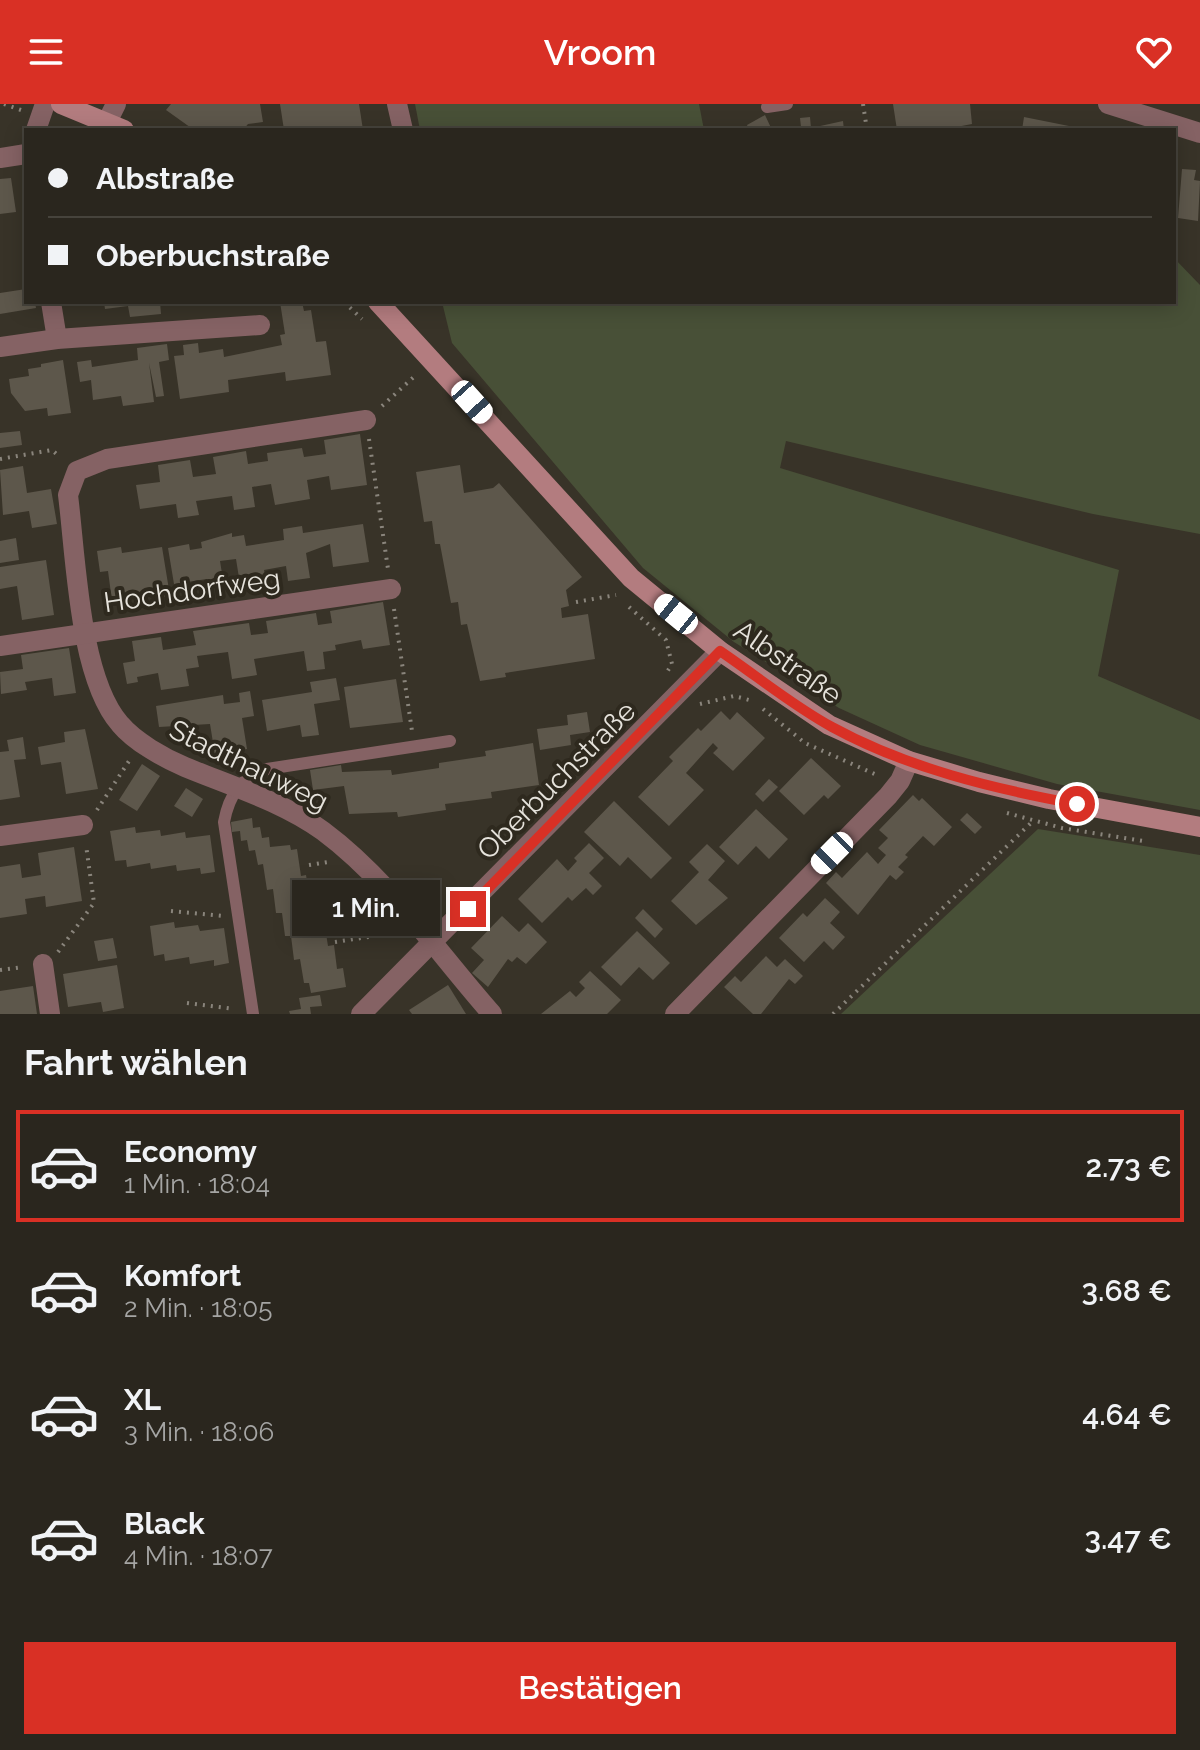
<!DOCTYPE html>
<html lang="de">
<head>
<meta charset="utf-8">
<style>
	:root { --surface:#2a261e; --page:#36322b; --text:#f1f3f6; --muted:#a5a5a4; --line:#46433c; --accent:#d93025 }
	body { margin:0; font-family:Raleway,sans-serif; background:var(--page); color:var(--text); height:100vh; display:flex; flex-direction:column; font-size:30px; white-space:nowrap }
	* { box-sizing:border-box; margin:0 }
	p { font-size:26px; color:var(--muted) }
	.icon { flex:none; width:44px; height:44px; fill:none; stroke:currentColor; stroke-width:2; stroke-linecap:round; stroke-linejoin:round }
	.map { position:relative; height:910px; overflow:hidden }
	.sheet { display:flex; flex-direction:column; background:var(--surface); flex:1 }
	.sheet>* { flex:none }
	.hud { position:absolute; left:24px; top:24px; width:1152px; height:176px; border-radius:0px; box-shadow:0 4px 20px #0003,0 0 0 2px var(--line); display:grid; align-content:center; height:176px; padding:0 24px; background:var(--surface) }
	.end { position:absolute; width:36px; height:36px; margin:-18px; border:10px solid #d93025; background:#fff; box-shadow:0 0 0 4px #fff }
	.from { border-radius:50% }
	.bubble { position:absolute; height:56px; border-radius:0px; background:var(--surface); box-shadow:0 4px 20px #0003,0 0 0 2px var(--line); font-size:26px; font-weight:600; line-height:56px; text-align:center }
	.car { position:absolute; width:24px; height:48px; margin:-24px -12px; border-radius:10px; box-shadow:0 0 6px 2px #0007; background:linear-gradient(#fff 24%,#345 0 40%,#fff 0 76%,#345 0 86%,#fff 0) }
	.hud b { display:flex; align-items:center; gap:28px; height:76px; font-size:30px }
	.hud b+b { border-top:2px solid var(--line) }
	.hud i { width:20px; height:20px; background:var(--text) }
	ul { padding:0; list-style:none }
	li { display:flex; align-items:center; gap:24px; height:112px; margin:0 16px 12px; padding:0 8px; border:4px solid transparent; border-radius:0px }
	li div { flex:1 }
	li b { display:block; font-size:30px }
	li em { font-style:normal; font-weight:600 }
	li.active { border-color:var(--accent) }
	li>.icon { width:72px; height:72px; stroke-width:1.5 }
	h2 { padding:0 24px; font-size:36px; line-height:96px }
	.cta { display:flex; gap:16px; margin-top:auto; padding:16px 24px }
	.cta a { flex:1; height:92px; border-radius:0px; background:var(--accent); color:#fff; font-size:32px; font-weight:600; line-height:92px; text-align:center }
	header { display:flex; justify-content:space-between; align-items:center; height:104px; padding:0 24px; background:var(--accent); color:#fff; font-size:36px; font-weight:600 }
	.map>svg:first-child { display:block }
	.green { fill:#485037 }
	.building { fill:#5d574b }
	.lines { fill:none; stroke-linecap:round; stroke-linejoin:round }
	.path { stroke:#8a857c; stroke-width:4; stroke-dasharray:2 6; stroke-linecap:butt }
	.lane { stroke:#856264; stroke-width:12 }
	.street { stroke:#856264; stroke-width:20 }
	.secondary { stroke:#b37c7f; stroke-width:20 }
	.route { stroke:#d93025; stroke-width:10 }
	.labels { text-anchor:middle; stroke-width:8; stroke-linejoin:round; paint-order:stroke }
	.street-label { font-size:28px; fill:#e6e3dc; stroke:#2e291e }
</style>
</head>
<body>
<header><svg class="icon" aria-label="menu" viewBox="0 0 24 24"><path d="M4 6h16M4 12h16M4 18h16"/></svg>Vroom<svg class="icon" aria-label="heart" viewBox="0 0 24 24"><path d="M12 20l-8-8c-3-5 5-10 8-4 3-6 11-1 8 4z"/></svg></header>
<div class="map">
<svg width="1200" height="910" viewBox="0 0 1200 910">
	<rect width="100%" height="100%" fill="#383328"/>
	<!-- green -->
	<g class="green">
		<path d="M415 0H699L704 26H420Z"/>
		<path d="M1174 154 1200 181V430L1093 410 786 337 780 364 1119 466 1098 572 1200 616V706L1057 680 920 641 839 604 734 538 643 464 452 239 442 198H1174Z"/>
		<path d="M1038 725 1200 751V910H841Z"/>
	</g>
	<!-- building -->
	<g class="building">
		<path d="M171 0H260L263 18 248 20 243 26H194L166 6Z"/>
		<path d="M280 0H359L363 26H284Z"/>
		<path d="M893 0H970L972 20 941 26H897Z"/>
		<path d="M765 11 772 26H749L747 21Z"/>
		<path d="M810 13 811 24 843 17 844 26H792L801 23 800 14Z"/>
		<path d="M1024 13 1069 22 1068 26H1022Z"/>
		<path d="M1182 65 1196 66 1194 76 1200 77 1198 117 1178 114Z"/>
		<path d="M11 74 16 108 0 110V75Z"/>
		<path d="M26 185V198H35L36 204 0 210V189Z"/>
		<path d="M104 198H160L161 210 130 213 128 202 105 205Z"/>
		<path d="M280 198H302L304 207 311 206 316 238 326 237 331 271 286 277 285 268 228 276 229 288 180 295 174 252 184 251 183 241 198 239 199 249 223 245 224 253 282 241 280 231 285 230Z"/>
		<path d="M167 240 169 256 159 258 164 292 156 293 149 259 154 298 123 302 121 292 93 296 91 276 80 278 77 258 91 256 92 263 138 256 137 244Z"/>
		<path d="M63 256 71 309 48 312 47 304 25 307 11 289 9 275 29 272 28 265 41 263V260Z"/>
		<path d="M20 327 22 341 0 344V329Z"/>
		<path d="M360 330 367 381 331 386 329 372 307 376 310 395 275 401 271 380 252 383 255 403 234 406 232 392 196 397 199 411 178 414 176 400 140 405 136 381 160 378 158 361 190 356 193 373 216 370 213 353 246 347 248 360 268 357 267 349 302 344 304 353 326 350 324 336Z"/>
		<path d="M460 361 464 389 493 384 499 379 582 473 566 486 569 502 561 504 562 514 588 510 595 555 505 569 506 573 480 577 467 520 461 521 458 498 451 499 440 440H435L432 417 424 418 416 368Z"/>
		<path d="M23 362 27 389 51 385 57 420 32 424 29 407 3 411 0 366Z"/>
		<path d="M363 420 369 458 333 463 330 440 306 449 310 474 288 477 286 462 264 466 266 476 240 480 236 455 220 457 224 482 208 484 207 475 174 480 168 444 189 440 190 446 202 444 201 438 232 429V433L244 431 246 442 284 436 283 425 302 422 303 429Z"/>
		<path d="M16 434 19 456 0 459V437Z"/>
		<path d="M121 443 122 449 162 443 170 492 154 494V490L112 497 108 467 100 468 97 447Z"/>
		<path d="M46 456 54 511 22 516 17 482 0 485V463Z"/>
		<path d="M383 498 390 541 363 545 361 536 335 541 336 546 323 548 325 565 307 567 304 547 254 555 257 571 232 575 228 548 197 552 199 563 186 565 189 582 161 586 158 569 137 573 138 578 127 580 123 559 135 557 132 537 161 533 163 546 196 541 193 527 249 519 251 531 268 529 266 517 316 509 318 521 332 519 330 507Z"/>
		<path d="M69 544 76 589 54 592 52 574 25 578 27 586 1 590 0 568 23 565 21 551Z"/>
		<path d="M336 574 340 596 314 600 319 631 302 633 300 621 267 627 262 596 312 588 310 578Z"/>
		<path d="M396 575 403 618 350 624 344 583Z"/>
		<path d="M250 587 254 612 242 614 247 645 215 651 210 620 159 623 156 602 223 591 224 600 240 598 239 589Z"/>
		<path d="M721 607 730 616 737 608 765 634 733 667 713 649 718 644 713 639 686 669 704 686 669 722 638 693 673 657 669 653 698 624 701 627Z"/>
		<path d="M587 608 590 628 570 631 571 641 540 646 537 625 568 621 567 611Z"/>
		<path d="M85 625 98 685 66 690 61 658 41 661 38 643 65 638 64 628Z"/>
		<path d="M23 633 26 655 14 656 20 693 0 696V648L9 647 7 636Z"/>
		<path d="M533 639 539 681 491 688 492 694 445 700 446 706 398 713 397 708 349 710 344 682 313 686 310 666 341 661 342 668 391 666 392 671 439 664V659L486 652 485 647Z"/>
		<path d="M811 654 841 682 828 695 824 691 804 711 779 687Z"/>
		<path d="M142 660 160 672 137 707 119 696Z"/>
		<path d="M769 675 778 683 763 698 755 690Z"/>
		<path d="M186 684 203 695 192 713 174 702Z"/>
		<path d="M913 691 919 697 922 694 952 723 934 742 923 732 905 751 908 753 898 763 904 768 896 776 890 771 858 811 826 779 836 768 842 774 867 748 878 760 886 751 878 744 888 734 879 726Z"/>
		<path d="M614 697 672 754 651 775 628 753 620 762 584 728Z"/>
		<path d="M756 705 788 735 769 755 756 742 738 761 719 743Z"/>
		<path d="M967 709 982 723 975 730 960 716Z"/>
		<path d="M252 714 253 724 260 723 262 734 269 733 270 743 290 741 291 746 297 745 301 772 306 771 310 795 316 794 319 818 324 817 328 842 334 841 337 865 343 864 346 883 311 889 309 879H304L300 855 294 856 291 832H285L282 809H276L273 785 267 786 263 760 258 761 255 746 249 747 247 736 241 737 240 727 232 728 231 718Z"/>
		<path d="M135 723 136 729 160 726 161 732 185 728 186 734 210 731 215 768 201 770 200 764 177 767 176 761 151 765 150 759 127 763 126 756 115 757 110 727Z"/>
		<path d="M589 739 604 754 589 769 602 782 593 791 586 784 572 797 568 793 542 819 518 795 557 755 568 767 577 757 574 754Z"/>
		<path d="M707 740 725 757 708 776 728 794 696 821 671 797 699 768 689 758Z"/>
		<path d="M74 743 82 797 46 803 45 792 25 795 27 810 0 814V763L20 760 22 774 41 771 38 749Z"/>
		<path d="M825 794 840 808 830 819 845 833 833 846 824 837 804 858 779 834 803 809 807 813Z"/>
		<path d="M643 805 663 825 655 834 635 814Z"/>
		<path d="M502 812 519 828 528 819 547 838 526 860 517 853 512 858 508 855 488 883 472 869 484 856 471 844Z"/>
		<path d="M174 818 175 824 198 821 200 827 224 824 229 859 214 862V856L190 860 189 853 165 857 164 850 154 852 150 822Z"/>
		<path d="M637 827 670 859 653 876 639 863 621 882 601 863Z"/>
		<path d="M113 834 117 854 98 857 94 837Z"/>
		<path d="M766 852 777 863 785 855 803 872 795 880 789 875 761 910H753L724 883 735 872 741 878Z"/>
		<path d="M117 861 124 904 103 908 101 898 68 903 63 870Z"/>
		<path d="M590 867 621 896 607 910H541L570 887 576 893 585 884 579 878Z"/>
		<path d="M448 881 466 910H412L409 906Z"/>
		<path d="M33 882 37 910H0V887Z"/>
		<path d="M320 891 322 902 310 903 311 910H290L289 907 301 905 299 894Z"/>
	</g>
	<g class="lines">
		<!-- path -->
		<g class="path">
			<path d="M4 0 21 6"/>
			<path d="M863 0 867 26"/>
			<path d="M344 198 362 215"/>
			<path d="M382 302 417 270"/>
			<path d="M369 335 388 465"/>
			<path d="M0 355 52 346 60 353"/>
			<path d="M576 498 616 491"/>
			<path d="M629 503 666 536 672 560 667 568"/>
			<path d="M394 505 412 627"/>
			<path d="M700 600 734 592 753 597"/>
			<path d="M763 605 805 639 879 672"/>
			<path d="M97 706 129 657"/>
			<path d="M1007 709 1062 724 1143 737"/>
			<path d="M309 761 328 758"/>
			<path d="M319 784 353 779"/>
			<path d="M171 807 223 812"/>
			<path d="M328 814 377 806"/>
			<path d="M335 838 395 829"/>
			<path d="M58 848 94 799 86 741"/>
			<path d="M0 866 23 863"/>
			<path d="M187 899 234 905"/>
			<path d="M833 910 1033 717"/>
		</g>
		<!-- lane -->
		<g class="lane">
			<path d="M767 3 787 0"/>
			<path d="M253 910 224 718C229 691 241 673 267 665L450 637"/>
		</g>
		<!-- street -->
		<g class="street">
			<path d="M397 0 403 26"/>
			<path d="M1108 0 1200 29"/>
			<path d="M107 18 116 0"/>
			<path d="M36 26 45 0"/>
			<path d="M0 54 26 50"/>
			<path d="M51 198 57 235"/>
			<path d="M0 243 57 235 260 221"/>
			<path d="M366 316 107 355 77 367 68 391C76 454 79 573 120 620 135 638 164 654 185 663 231 682 283 698 323 727 389 776 438 849 492 910"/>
			<path d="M0 542 391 485"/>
			<path d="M0 732 83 721"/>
			<path d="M43 860 50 910"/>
			<path d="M361 910 720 547"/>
			<path d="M675 910 888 692 900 677 909 657"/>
		</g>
		<!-- secondary -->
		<g class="secondary">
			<path d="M61 0 124 26"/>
			<path d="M378 198 631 474 720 547 829 621 909 657 979 678 1049 695 1200 723"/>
		</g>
	</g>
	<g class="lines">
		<!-- route -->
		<path class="route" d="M468 805 720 547C757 572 793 602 832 623 907 664 994 685 1077 700"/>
	</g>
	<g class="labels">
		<!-- street labels -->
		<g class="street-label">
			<text transform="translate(192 486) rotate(-8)" y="10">Hochdorfweg</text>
			<text transform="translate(788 558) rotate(35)" y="10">Albstraße</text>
			<text transform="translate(249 661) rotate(26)" y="10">Stadthauweg</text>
			<text transform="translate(556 676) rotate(-45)" y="10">Oberbuchstraße</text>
		</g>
	</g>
</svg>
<i class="end from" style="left:1077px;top:700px"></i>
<i class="end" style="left:468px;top:805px"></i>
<div class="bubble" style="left:292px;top:776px;width:148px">1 Min.</div>
<i class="car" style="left:472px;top:298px;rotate:138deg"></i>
<i class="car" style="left:676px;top:510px;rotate:309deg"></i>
<i class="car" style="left:832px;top:749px;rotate:225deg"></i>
<div class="hud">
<b><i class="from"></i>Albstraße</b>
<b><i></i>Oberbuchstraße</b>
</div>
</div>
<section class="sheet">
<h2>Fahrt wählen</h2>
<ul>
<li class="active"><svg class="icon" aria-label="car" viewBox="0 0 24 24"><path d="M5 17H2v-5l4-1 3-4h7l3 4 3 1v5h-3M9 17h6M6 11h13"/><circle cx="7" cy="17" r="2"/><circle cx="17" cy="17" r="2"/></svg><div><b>Economy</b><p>1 Min. · 18:04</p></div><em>2.73 €</em></li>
<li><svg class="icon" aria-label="car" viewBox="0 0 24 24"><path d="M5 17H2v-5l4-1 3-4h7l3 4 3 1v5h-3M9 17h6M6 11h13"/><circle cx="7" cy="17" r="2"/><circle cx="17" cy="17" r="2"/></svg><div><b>Komfort</b><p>2 Min. · 18:05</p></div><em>3.68 €</em></li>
<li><svg class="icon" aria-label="car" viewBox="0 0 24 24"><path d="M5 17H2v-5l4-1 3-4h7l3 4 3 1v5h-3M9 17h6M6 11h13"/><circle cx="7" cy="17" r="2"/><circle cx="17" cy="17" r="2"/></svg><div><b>XL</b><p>3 Min. · 18:06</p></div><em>4.64 €</em></li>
<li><svg class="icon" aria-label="car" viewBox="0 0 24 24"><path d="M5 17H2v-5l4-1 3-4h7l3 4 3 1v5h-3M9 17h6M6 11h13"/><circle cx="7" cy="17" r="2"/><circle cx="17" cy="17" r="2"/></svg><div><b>Black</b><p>4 Min. · 18:07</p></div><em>3.47 €</em></li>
</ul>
<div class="cta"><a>Bestätigen</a></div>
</section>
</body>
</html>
